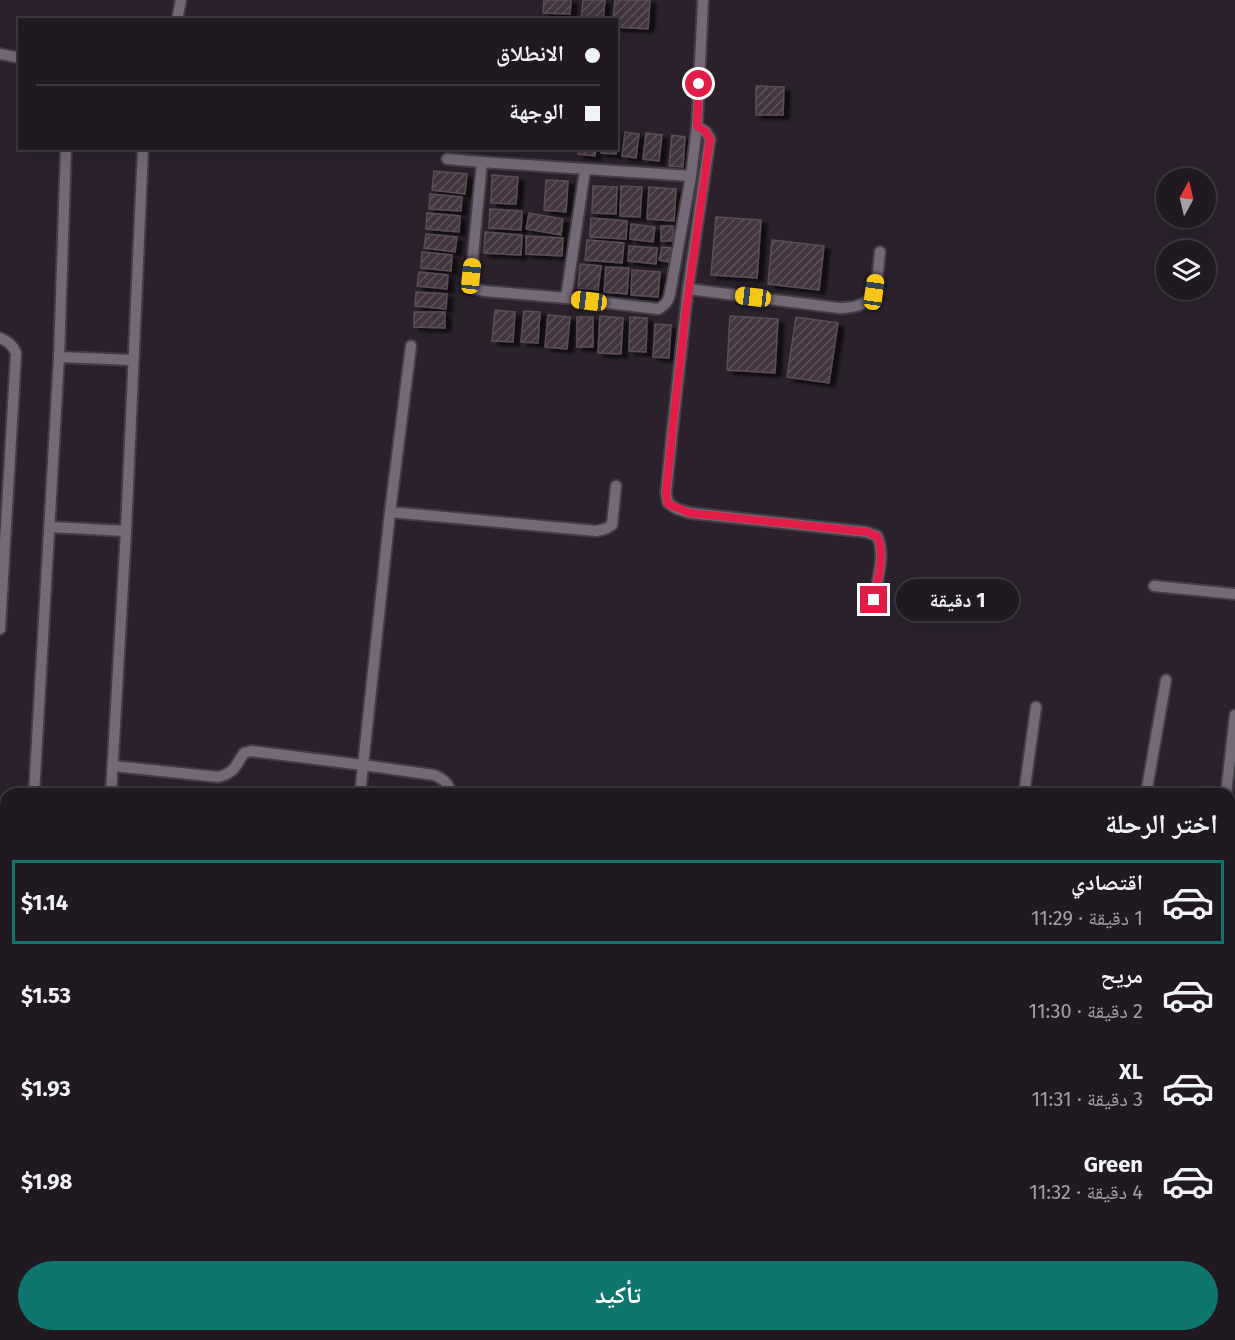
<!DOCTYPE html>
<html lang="ar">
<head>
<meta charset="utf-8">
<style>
	:root { --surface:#201921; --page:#2d262e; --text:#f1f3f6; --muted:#a2a0a5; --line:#3d383f; --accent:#0f766e }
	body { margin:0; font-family:"Fira Sans","Noto Naskh Arabic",sans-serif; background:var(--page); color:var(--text); direction:rtl; height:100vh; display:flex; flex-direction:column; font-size:22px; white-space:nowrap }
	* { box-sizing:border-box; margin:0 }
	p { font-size:20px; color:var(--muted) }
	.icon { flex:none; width:33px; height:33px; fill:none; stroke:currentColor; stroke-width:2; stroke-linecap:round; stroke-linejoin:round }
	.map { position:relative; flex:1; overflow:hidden; direction:ltr }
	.drawer { position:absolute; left:0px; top:788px; width:1236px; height:554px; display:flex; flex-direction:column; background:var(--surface); border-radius:18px 18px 0 0; box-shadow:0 6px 24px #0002,0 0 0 2px var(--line); direction:rtl }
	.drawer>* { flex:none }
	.hud { position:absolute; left:18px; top:18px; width:600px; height:132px; border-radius:0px; box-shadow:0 6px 24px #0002,0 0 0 2px var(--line); direction:rtl; display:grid; align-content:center; height:132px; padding:0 18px; background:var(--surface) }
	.needle { width:39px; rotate:8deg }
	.fabs { position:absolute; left:1156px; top:168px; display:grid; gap:12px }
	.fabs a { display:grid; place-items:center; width:60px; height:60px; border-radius:50%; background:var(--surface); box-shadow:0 6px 24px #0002,0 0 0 2px var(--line); font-size:30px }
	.end { position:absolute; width:27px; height:27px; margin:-14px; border:8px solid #e11d48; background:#fff; box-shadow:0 0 0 3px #fff }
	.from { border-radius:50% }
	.bubble { position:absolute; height:42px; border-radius:21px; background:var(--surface); box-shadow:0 6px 24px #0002,0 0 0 2px var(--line); font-size:20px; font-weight:700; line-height:42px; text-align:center; direction:rtl }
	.car { position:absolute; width:18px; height:36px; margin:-18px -9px; border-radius:8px; box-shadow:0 0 4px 2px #0007; background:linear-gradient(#f5c518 24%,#345 0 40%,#f5c518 0 76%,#345 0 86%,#f5c518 0) }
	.hud b { display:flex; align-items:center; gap:21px; height:57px; font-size:22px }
	.hud b+b { border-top:2px solid var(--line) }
	.hud i { width:15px; height:15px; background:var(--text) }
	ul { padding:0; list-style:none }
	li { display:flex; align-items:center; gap:18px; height:84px; margin:0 12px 9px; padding:0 6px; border:3px solid transparent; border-radius:0px }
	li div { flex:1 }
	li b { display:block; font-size:22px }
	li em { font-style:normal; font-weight:700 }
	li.current { border-color:var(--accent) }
	li>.icon { width:54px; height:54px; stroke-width:1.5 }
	h2 { padding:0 18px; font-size:27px; line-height:72px }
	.cta { display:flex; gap:12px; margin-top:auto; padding:12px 18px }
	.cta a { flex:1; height:69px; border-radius:36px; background:var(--accent); color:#fff; font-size:24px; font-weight:700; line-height:69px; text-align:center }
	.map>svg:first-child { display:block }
	.building { fill:url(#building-hatch); stroke:#5d4e56; stroke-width:1.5; filter:url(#shadow) }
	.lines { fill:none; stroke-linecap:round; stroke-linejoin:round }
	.minor-casing { stroke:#443d46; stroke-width:14 }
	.secondary-casing { stroke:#443d46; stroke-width:18 }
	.minor { stroke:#746a77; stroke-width:10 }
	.secondary { stroke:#82749e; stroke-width:15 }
	.route { stroke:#e11d48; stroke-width:8 }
</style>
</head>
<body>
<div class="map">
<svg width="1235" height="1340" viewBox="0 0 1235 1340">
	<defs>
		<pattern id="building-hatch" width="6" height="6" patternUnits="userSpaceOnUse" patternTransform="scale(1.5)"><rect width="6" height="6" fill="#43353c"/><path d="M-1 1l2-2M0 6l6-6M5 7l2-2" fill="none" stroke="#5e5258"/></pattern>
		<filter id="shadow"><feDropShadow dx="6" dy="4" stdDeviation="1.5" flood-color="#0009"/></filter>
	</defs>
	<rect width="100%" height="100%" fill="#2a212c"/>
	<!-- building -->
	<g class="building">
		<path d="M544 0H571L570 14 543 13Z"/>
		<path d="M583 0H605L603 20H581Z"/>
		<path d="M615 0H650L648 29 616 27V20H613Z"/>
		<path d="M756 86 784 87 783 115H756Z"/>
		<path d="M616 130H619L616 154 601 153 602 148H616Z"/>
		<path d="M625 132 639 134 636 158 622 156Z"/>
		<path d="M646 133 662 135 659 161 643 159Z"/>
		<path d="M672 135 685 137 683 167 669 166Z"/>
		<path d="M578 148H596L595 156 578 154Z"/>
		<path d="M434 171 467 174 465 194 432 190Z"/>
		<path d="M492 175 518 177 516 204 491 203Z"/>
		<path d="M546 180 568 181 566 212 544 210Z"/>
		<path d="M593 186 617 187 616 214 592 213Z"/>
		<path d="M621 186 642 187 640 217 620 216Z"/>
		<path d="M649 187 676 189 674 221 647 219Z"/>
		<path d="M430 194 462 197 461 211 429 209Z"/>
		<path d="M490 209 522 211 521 230 489 228Z"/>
		<path d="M427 213 460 216 459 232 426 229Z"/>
		<path d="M529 213 563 219 561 235 526 229Z"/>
		<path d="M716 217 761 220 757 278 711 275Z"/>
		<path d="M591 218 627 221 626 239 590 237Z"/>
		<path d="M631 224 655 227 653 242 630 239Z"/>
		<rect x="661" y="226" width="12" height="15"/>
		<path d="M485 232 522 235 521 255 484 253Z"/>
		<path d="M426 234 457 237 455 252 424 248Z"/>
		<path d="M526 236 563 238 562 256 526 254Z"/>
		<path d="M587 240 624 243 622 263 585 260Z"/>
		<path d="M772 240 824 246 819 290 768 284Z"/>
		<path d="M629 246 657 248 656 264 628 261Z"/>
		<path d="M662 247 671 248 669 262 659 260Z"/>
		<path d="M422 252 452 255 451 271 421 268Z"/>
		<path d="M580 264 601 266 598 290 578 288Z"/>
		<path d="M606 267 629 268 627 294 604 292Z"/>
		<path d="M632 270 660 272 658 297 631 295Z"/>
		<path d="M419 272 448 275 447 289 417 286Z"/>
		<path d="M416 292 447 294 446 309 415 306Z"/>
		<path d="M495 310 515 312 513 342 492 341Z"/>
		<path d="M524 311 540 312 538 343 521 342Z"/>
		<path d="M414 312H445V328L414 327Z"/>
		<path d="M548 315 570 317 567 349 545 347Z"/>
		<path d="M600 316 623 318 621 354 598 353Z"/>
		<path d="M730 316 778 319 775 373 727 370Z"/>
		<rect x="577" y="317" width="16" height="30"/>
		<path d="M630 317 647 318 646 352 629 351Z"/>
		<path d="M796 317 838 323 829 383 787 377Z"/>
		<path d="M655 324 671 325 669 358 653 357Z"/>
	</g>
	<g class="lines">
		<defs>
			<g id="minor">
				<path d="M177 20 181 0"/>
				<path d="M0 54 20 58"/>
				<path d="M697 126 706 132 710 139 688 289 672 434 666 493 668 503 677 509 690 513 866 532 877 536C886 554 877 580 874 599"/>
				<path d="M447 159 482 162"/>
				<path d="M585 170 566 298 658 309C668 304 669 299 671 288L691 176 697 126 703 0"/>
				<path d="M688 289 839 308C880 308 876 285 880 252"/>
				<path d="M566 298 484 291 474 288 471 276 482 162 691 176"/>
				<path d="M0 338C8 341 13 345 16 353L0 629"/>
				<path d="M59 357 132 360"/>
				<path d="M390 512 596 531 605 529 612 525 616 486"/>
				<path d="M50 527 126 531"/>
				<path d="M1154 586 1235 594"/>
				<path d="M113 766 218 777C235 773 235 766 244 753L251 751 363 765 434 775C443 779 450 783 450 794"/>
				<path d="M1111 793 1115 794"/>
				<path d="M34 794 59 357 66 148"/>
				<path d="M111 794 126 531 143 148"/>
				<path d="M360 794 390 512 411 346"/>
				<path d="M1024 794 1036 707"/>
				<path d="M1146 794 1166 680"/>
				<path d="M1226 794 1235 715"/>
				<path d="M1230 910H1235"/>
				<path d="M1230 1194H1235"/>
				<path d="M485 1340 486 1335"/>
				<path d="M747 1340V1335"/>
				<path d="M1130 1340 1131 1335"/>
			</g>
			<g id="secondary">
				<path d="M0 807 6 806"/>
				<path d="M1230 1031H1235"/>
			</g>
		</defs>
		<!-- minor casing -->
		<use href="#minor" class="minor-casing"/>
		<!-- secondary casing -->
		<use href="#secondary" class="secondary-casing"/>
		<!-- minor -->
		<use href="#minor" class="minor"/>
		<!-- secondary -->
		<use href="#secondary" class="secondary"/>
	</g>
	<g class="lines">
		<!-- route -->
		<path class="route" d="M699 84 697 126 706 132 710 139 686 310 672 434 666 493 668 504 690 513 867 532 877 536C886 554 877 580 874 600"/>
	</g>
</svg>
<div class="fabs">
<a><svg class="needle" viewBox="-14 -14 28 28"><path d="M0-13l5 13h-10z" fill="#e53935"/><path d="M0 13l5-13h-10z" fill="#a2a0a5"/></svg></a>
<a><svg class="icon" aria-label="layers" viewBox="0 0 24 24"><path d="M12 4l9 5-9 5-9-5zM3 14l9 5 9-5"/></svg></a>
</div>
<i class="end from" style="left:699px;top:84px"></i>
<i class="end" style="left:874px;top:600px"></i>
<div class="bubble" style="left:896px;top:579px;width:123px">1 دقيقة</div>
<i class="car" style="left:471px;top:276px;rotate:6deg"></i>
<i class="car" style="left:874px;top:292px;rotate:8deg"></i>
<i class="car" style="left:753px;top:297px;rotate:277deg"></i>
<i class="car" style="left:589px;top:301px;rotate:277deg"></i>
<div class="hud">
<b><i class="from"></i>الانطلاق</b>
<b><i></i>الوجهة</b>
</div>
<section class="drawer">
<h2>اختر الرحلة</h2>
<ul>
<li class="current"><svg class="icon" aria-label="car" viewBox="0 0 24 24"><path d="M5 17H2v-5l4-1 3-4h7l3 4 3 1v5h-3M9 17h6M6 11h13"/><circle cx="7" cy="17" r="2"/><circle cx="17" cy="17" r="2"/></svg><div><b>اقتصادي</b><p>1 دقيقة · 11:29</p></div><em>$1.14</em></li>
<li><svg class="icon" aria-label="car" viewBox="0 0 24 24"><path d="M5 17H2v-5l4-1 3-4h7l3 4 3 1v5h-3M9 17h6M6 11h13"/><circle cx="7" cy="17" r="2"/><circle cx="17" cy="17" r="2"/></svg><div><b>مريح</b><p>2 دقيقة · 11:30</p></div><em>$1.53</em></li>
<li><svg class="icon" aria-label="car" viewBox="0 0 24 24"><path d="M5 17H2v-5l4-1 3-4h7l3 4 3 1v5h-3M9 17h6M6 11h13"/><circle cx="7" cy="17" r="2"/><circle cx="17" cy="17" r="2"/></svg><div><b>XL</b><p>3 دقيقة · 11:31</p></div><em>$1.93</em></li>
<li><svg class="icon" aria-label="car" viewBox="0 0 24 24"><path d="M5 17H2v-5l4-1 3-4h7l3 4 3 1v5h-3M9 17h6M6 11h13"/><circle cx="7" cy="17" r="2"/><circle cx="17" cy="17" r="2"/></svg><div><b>Green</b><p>4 دقيقة · 11:32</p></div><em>$1.98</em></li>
</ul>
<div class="cta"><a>تأكيد</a></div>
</section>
</div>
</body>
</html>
